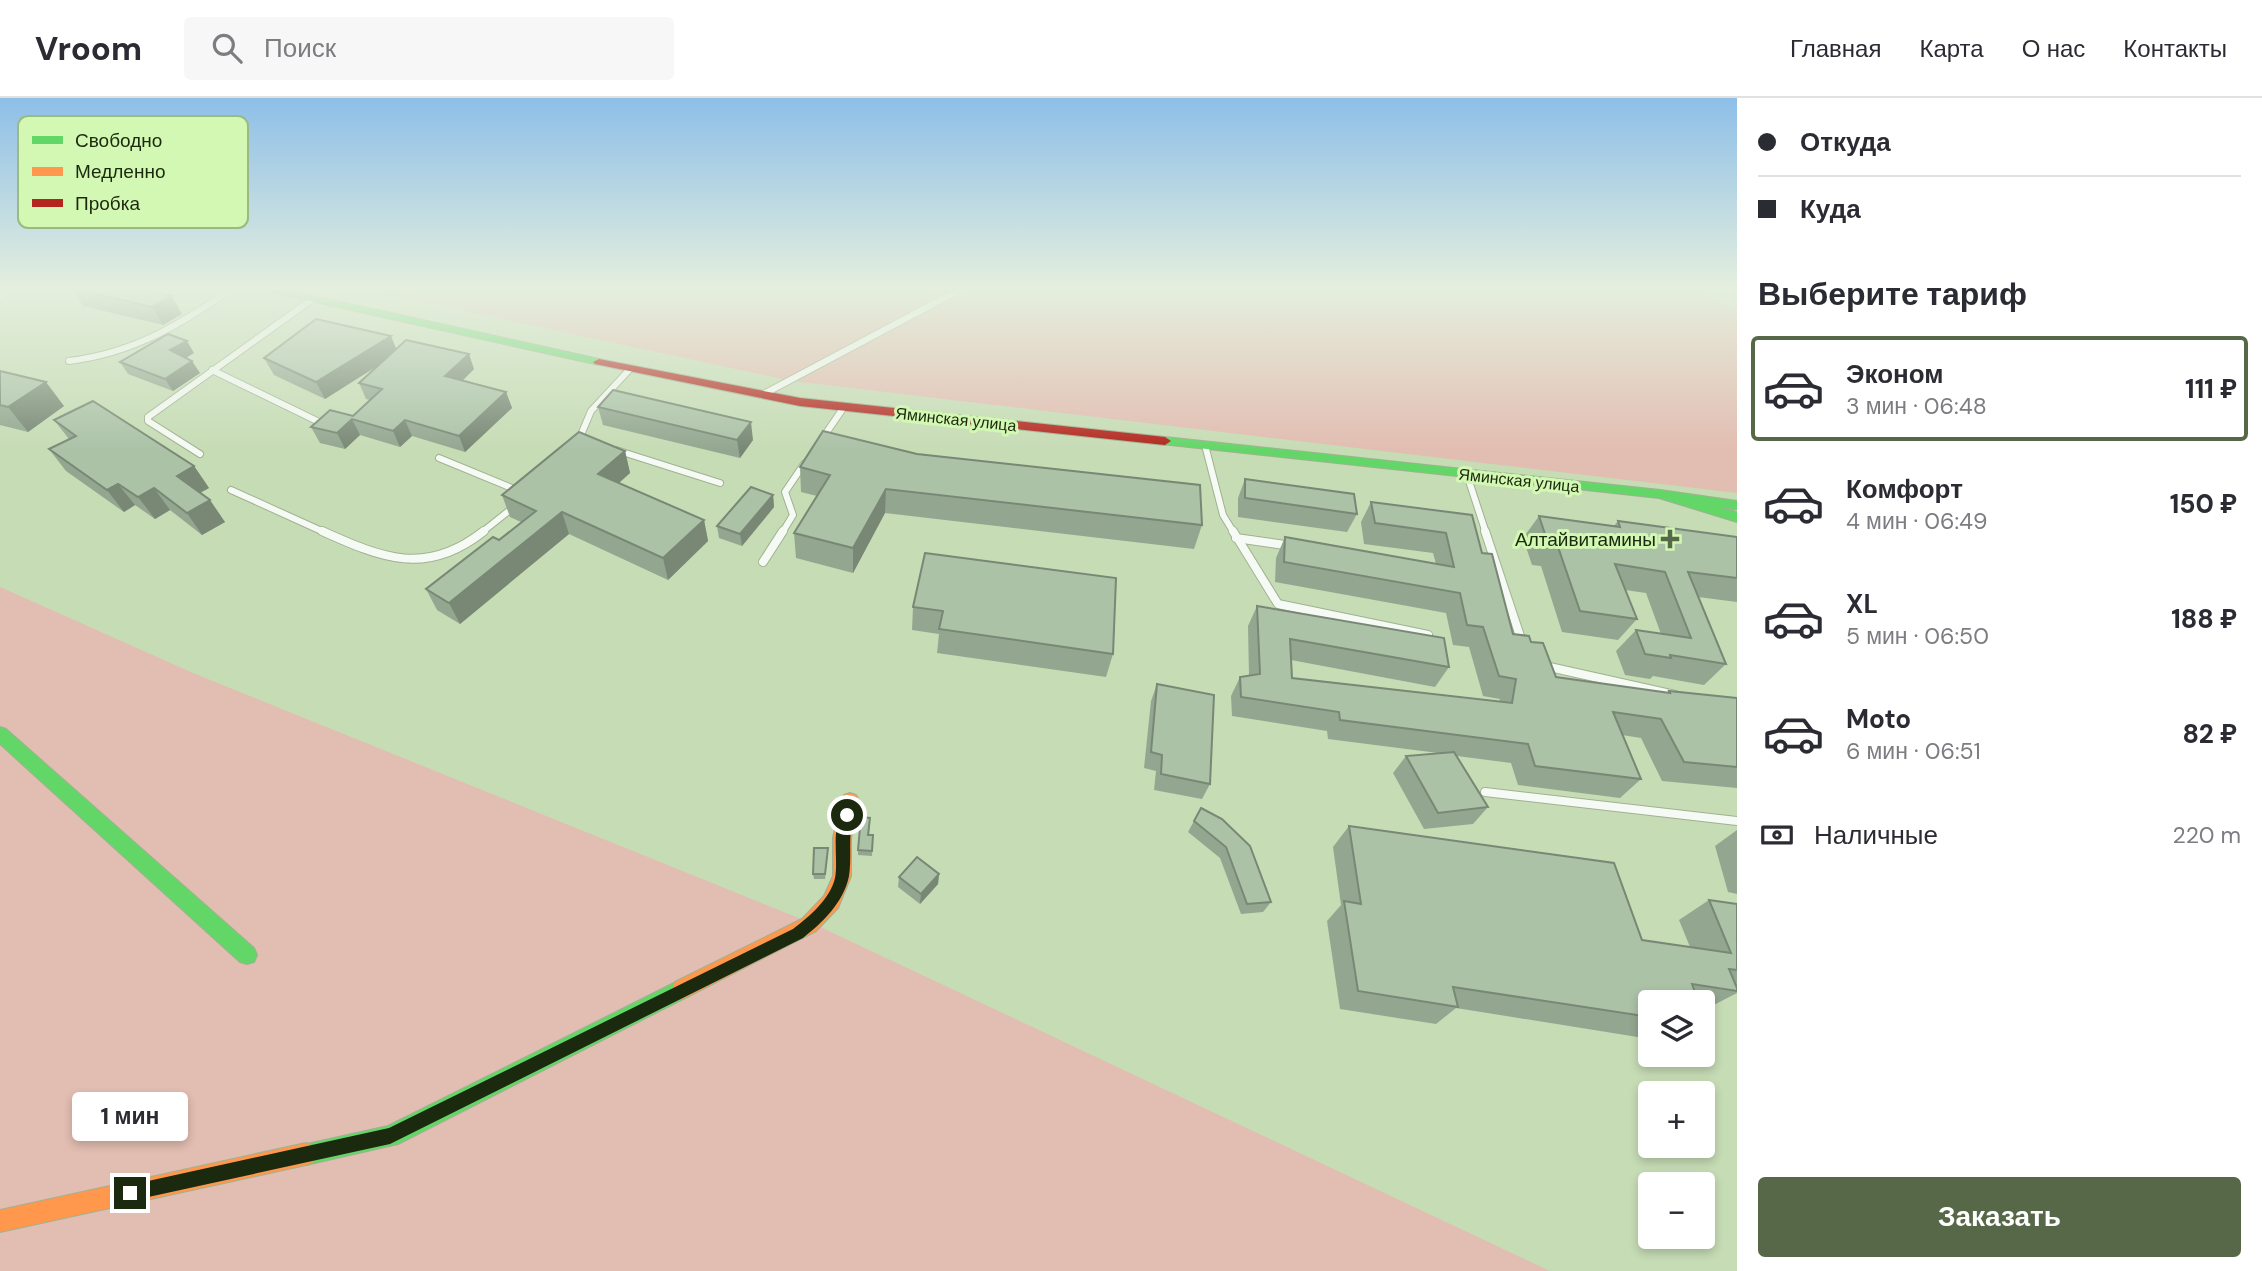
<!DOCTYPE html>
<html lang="ru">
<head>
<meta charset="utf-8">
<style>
	:root { --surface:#fff; --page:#f7f7f7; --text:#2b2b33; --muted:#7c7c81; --line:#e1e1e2; --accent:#576848 }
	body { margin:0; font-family:"DM Sans",sans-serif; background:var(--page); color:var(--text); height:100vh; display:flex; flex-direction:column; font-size:26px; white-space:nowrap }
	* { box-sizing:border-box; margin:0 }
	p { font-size:23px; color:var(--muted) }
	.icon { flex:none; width:38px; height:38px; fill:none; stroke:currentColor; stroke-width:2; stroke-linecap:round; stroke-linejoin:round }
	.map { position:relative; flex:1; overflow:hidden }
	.side { display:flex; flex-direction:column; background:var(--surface); width:525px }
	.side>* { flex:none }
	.hud { display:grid; align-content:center; height:154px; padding:0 21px; background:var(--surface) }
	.controls { position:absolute; left:1638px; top:892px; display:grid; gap:14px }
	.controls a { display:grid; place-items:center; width:77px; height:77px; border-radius:7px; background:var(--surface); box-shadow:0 4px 10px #0003; font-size:35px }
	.end { position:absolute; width:32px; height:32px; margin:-16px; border:9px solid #1b290e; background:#fff; box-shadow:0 0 0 4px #fff }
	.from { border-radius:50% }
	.bubble { position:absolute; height:49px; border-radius:7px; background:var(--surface); box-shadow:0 4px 10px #0003; font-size:23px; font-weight:800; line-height:49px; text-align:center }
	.hud b { display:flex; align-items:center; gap:24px; height:66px; font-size:26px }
	.hud b+b { border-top:2px solid var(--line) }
	.hud i { width:18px; height:18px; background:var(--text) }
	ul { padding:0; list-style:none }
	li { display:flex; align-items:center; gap:21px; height:105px; margin:0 14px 10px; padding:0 7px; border:4px solid transparent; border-radius:7px }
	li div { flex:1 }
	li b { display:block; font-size:26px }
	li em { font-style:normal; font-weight:800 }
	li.selected { border-color:var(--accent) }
	li>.icon { width:63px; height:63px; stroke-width:1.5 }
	h2 { padding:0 21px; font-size:32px; line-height:84px }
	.pay { display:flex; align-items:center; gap:18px; height:77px; padding:0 21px; font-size:26px }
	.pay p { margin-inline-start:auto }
	.cta { display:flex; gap:14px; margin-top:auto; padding:14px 21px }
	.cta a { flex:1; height:80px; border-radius:7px; background:var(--accent); color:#fff; font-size:28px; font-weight:800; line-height:80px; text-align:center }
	header { display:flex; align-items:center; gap:42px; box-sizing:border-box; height:98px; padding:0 35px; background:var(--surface); border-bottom:2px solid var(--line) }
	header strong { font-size:33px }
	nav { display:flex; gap:38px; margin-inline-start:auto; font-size:24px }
	.search { width:490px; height:63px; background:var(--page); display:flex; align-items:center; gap:18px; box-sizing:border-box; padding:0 24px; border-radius:7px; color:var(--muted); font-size:26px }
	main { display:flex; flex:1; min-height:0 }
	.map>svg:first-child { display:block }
	.green { fill:#e2bdb1 }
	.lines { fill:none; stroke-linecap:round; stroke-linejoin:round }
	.lane-far1-casing { stroke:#a0b192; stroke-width:8 }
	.lane-casing { stroke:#a0b192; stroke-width:10 }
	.street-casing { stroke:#a0b192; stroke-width:2 }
	.fast-casing { stroke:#a0b192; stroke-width:2 }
	.slow-casing { stroke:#a0b192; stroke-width:2 }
	.jam-casing { stroke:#a0b192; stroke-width:2 }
	.lane-far1 { stroke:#f6faf4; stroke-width:6 }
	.lane { stroke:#f6faf4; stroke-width:8 }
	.street { fill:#f6faf4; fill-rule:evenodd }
	.fast { fill:#63d668; fill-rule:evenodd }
	.slow { fill:#ff974d; fill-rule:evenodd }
	.jam { fill:#b3261e; fill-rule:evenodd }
	.wall { fill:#93a790 }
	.shaded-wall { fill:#788875 }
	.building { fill:#abc2a7; stroke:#788875; stroke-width:2 }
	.route { fill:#1b290e }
	.poi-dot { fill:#576848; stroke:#d2f8b3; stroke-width:2.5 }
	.labels { text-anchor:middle; stroke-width:6; stroke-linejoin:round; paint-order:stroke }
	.far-street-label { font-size:16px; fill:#1b290e; stroke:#d2f8b3 }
	.poi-label { font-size:19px; fill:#1b290e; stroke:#d2f8b3; text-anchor:end }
	.key { fill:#d2f8b3; stroke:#9bba82; stroke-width:2 }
	.key-label { font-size:19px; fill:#1b290e }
</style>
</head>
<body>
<header>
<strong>Vroom</strong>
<div class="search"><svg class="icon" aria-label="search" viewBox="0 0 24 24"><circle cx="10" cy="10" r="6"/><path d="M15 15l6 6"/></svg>Поиск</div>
<nav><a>Главная</a><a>Карта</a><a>О нас</a><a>Контакты</a></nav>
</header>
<main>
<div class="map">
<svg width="1737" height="1173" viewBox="0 0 1737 1173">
	<rect width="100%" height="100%" fill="#c6dcb5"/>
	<!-- green -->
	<g class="green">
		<path d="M352 189H1699L1737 214V395L792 283Z"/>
		<path d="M0 489 193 575 816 827 1550 1173H0Z"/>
	</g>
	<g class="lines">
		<defs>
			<g id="lane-far1">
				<path d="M69 263C134 255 182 226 234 189"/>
				<path d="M212 272 317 323"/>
				<path d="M762 297 965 189"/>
				<path d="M822 341 844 309"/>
				<path d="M578 344 591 313 630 271"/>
				<path d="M1205 347 1223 417 1234 435"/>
				<path d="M616 352 720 385"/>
				<path d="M200 356 148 323V319L314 200"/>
				<path d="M439 360 519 393"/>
				<path d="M1467 377 1486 435"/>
				<path d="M231 392 326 435"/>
				<path d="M481 435 515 408"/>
				<path d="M782 435 793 417 785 394 804 366"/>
			</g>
			<g id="lane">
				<path d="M322 433C382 460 426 479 484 433"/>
				<path d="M1233 433 1278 506 1428 537"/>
				<path d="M1485 433 1523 547"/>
				<path d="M1236 440 1292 448"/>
				<path d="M763 464 783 433"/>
				<path d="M1545 568 1675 597"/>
				<path d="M1485 694 1737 723"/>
			</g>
			<path id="street" d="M11 189H23L0 203V195Z"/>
			<g id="fast">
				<path d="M255 189H274L599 261 605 264 599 267 260 192Z"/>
				<path d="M1165 339 1660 392 1737 403V411L1718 409 1737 414V424L1659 400 1161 346V340Z"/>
				<path d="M0 629 6 631 254 850 257 857 254 864 247 866 240 864 0 646Z"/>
				<path d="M682 881 689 884 692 891 689 898 398 1046 306 1067 298 1064 295 1056 298 1048 388 1028Z"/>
			</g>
			<g id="slow">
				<path d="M850 695 856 697 859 702 851 740V778L838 810 816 833 689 898 682 901 675 898 672 891 675 884 802 821 824 798 833 778V740L841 702 844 697Z"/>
				<path d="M306 1045 314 1048 317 1056 314 1064 306 1067 0 1134V1112Z"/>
			</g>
			<path id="jam" d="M599 261 800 300 1165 339 1171 343 1165 347 800 308 595 266 593 264Z"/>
		</defs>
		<!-- lane-far1 casing -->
		<use href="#lane-far1" class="lane-far1-casing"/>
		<!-- lane casing -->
		<use href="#lane" class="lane-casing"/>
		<!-- street casing -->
		<use href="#street" class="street-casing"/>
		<!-- fast casing -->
		<use href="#fast" class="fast-casing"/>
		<!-- slow casing -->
		<use href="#slow" class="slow-casing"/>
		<!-- jam casing -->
		<use href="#jam" class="jam-casing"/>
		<!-- lane-far1 -->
		<use href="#lane-far1" class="lane-far1"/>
		<!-- lane -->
		<use href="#lane" class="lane"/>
		<!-- street -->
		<use href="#street" class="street"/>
		<!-- fast -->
		<use href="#fast" class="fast"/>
		<!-- slow -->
		<use href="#slow" class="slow"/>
		<!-- jam -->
		<use href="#jam" class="jam"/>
	</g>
	<!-- wall -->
	<g class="wall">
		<path d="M1712 189H1724L1722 192Z"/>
		<path d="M71 190 182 216 163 227 83 208Z"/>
		<path d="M396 251 474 271 462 283 506 294 512 310 465 354 412 338 400 349 360 337 345 351 320 345 311 329 353 318 370 302 366 301 359 285 380 266 325 301 274 277 264 260Z"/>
		<path d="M194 255 186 260 200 275 173 293 128 276 120 264Z"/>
		<path d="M0 273 64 308 28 334 0 327Z"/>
		<path d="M598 309 753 342 740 360 603 327Z"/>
		<path d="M54 322 194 368 209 390 200 395 225 424 202 437 170 412 155 421 135 407 124 414 66 373 49 351 69 341Z"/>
		<path d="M625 353 630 375 619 385 704 422 708 443 668 482 569 436 460 526 437 512 426 491 499 442 521 424 510 419 502 397Z"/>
		<path d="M800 369 1202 427 1194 451 885 415 853 475 796 460 794 435 817 398 801 394Z"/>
		<path d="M1245 381 1357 416 1347 434 1238 419V400Z"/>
		<path d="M773 397 774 409 742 448 719 440 717 428Z"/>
		<path d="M1371 404 1472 417 1482 455 1513 536 1531 544 1556 579 1667 595 1669 593 1737 600V690L1662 683 1641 640 1622 637 1641 681 1620 700 1518 687 1511 665 1457 658 1488 709 1473 726 1424 731 1393 675 1406 658 1438 655 1328 641 1327 633 1232 618 1231 598 1240 579 1249 578 1248 528 1257 508 1449 569 1435 589 1291 562 1292 580 1499 603 1500 601 1483 598 1469 549 1453 547 1446 515 1275 484 1276 460 1285 439 1436 466 1433 455 1364 446 1361 424Z"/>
		<path d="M1539 418 1614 428 1618 423 1737 439V504L1698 499 1726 566 1704 587 1653 578 1650 581 1625 577 1616 553 1636 532 1661 536 1646 495 1625 492 1637 521 1618 542 1562 534 1541 468 1532 467 1523 440Z"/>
		<path d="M925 455 1113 556 1106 579 937 555 939 536 912 532 913 509Z"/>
		<path d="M1157 586 1210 686 1202 701 1154 692 1156 673 1144 670 1151 603Z"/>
		<path d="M1201 710 1271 804 1263 814 1241 816 1220 760 1188 734Z"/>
		<path d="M870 725 869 737H873L872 758 858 757V752Z"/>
		<path d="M1349 728 1642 842 1690 849 1679 822 1709 802 1737 806V895L1706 911 1703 910V905H1650V941L1456 910 1436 926 1340 911 1327 823 1341 807 1333 749Z"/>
		<path d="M1737 732V796L1728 794 1715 748Z"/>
		<path d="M828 755 825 781H814L813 776Z"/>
		<path d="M939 776 938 786 920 806 898 789 899 779Z"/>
	</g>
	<!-- shaded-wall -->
	<g class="shaded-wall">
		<path d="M172 198 182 216 163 227 152 209Z"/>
		<path d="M391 238 398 255 325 301 316 284Z"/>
		<path d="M187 243 194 255 178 264 170 252Z"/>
		<path d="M469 256 474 271 451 294 445 278Z"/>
		<path d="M192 263 200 275 173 293 165 281Z"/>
		<path d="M46 284 64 308 28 334 8 309Z"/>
		<path d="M506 294 512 310 465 354 459 338Z"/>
		<path d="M352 321 360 337 345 351 337 335Z"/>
		<path d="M405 322 412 338 400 349 393 333Z"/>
		<path d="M751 324 753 342 740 360 737 342Z"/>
		<path d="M625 353 630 375 604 398 598 376Z"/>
		<path d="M194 368 209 390 192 399 177 378Z"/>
		<path d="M118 386 135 407 124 414 107 392Z"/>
		<path d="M154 390 170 412 155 421 138 399Z"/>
		<path d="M886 391 885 415 853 475V450Z"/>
		<path d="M773 397 774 409 742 448 740 436Z"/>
		<path d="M210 402 225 424 202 437 187 415Z"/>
		<path d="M562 414 569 436 460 526 449 505Z"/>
		<path d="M704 422 708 443 668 482 663 460Z"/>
		<path d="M939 776 938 786 920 806 921 796Z"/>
	</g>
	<!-- building -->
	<g class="building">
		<path d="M73 189H131L172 198 152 209 71 190Z"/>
		<path d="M316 221 391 238 316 284 264 260Z"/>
		<path d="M168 236 187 243 170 252 192 263 165 281 120 264Z"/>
		<path d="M406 242 469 256 445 278 506 294 459 338 405 322 393 333 352 321 337 335 311 329 330 312 353 318 382 291 359 285Z"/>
		<path d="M0 273 46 284 8 309 0 307Z"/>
		<path d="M613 292 751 324 737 342 598 309Z"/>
		<path d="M93 303 194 368 177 378 210 402 187 415 154 390 138 399 118 386 107 392 49 351 76 338 54 322Z"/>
		<path d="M823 333 917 356 1200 387 1202 427 886 391 853 450 794 435 830 377 800 369Z"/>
		<path d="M579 334 625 353 598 376 704 422 663 460 562 414 449 505 426 491 493 439 499 442 536 413 502 397Z"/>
		<path d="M1245 381 1354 396 1357 416 1245 400Z"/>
		<path d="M751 389 773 397 740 436 717 428Z"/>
		<path d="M1371 404 1472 417 1482 455 1492 456 1513 536 1529 538 1531 544 1543 545 1556 579 1670 595 1669 593 1737 600V669L1684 664 1661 621 1613 614 1641 681 1535 668 1528 646 1340 622 1339 614 1241 599 1240 579 1260 576 1257 508 1444 540 1449 569 1290 541 1292 580 1512 605 1516 581 1499 578 1483 529 1467 527 1460 495 1284 464 1285 439 1454 469 1446 435 1375 425Z"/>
		<path d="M1539 418 1620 429 1618 423 1737 439V480L1688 474 1726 566 1670 557 1671 560 1645 556 1636 532 1691 540 1665 474 1615 466 1637 521 1580 513 1557 446 1548 445Z"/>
		<path d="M925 455 1116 480 1113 556 939 531 943 513 913 509Z"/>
		<path d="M1157 586 1214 597 1210 686 1161 676 1162 657 1151 654Z"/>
		<path d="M1454 654 1488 709 1438 715 1406 658Z"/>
		<path d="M1201 710 1222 721 1250 748 1271 804 1247 806 1226 749 1194 723Z"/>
		<path d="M861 719 870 720 868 737H873L872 753 858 752Z"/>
		<path d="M1349 728 1614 765 1642 842 1731 855 1709 802 1737 806V872L1729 871 1737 890V893L1692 886 1699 905H1650V919L1453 889 1458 909 1358 893 1344 803 1361 806Z"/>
		<path d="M814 750H828L825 776H813Z"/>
		<path d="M917 759 939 776 921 796 899 779Z"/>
		<path d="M1703 914 1708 928 1703 927Z"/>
	</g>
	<!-- sky -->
	<linearGradient id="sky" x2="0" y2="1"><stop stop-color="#8dbfe8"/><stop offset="0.54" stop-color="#e5efde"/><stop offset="1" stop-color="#e5efde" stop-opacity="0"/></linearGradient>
	<rect width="1737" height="353" fill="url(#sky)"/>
	<!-- route -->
	<path class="route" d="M847 712 853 717C848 738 852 758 849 778 844 804 822 825 803 840L390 1046 130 1103 124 1101 122 1095 130 1087 389 1030 793 831C810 818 830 801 835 780 839 763 829 720 847 712Z"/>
	<!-- markers -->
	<path class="poi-dot" d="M1666.5 430.5h7v7h7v7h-7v7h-7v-7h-7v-7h7z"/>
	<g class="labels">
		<!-- far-street labels -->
		<g class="far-street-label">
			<text transform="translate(956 321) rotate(6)" y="6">Яминская улица</text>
			<text transform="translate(1519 382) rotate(6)" y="6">Яминская улица</text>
		</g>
		<!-- poi labels -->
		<g class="poi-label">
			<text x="1656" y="448">Алтайвитамины</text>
		</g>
	</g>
	<!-- legend -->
	<rect x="18" y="18" width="230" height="112" rx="10" class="key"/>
	<rect x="32" y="38" width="31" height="8" fill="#63d668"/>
	<rect x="32" y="69" width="31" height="9" fill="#ff974d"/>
	<rect x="32" y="101" width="31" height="8" fill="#b3261e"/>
	<g class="key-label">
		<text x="75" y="49">Свободно</text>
		<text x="75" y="80">Медленно</text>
		<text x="75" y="112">Пробка</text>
	</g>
</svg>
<div class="controls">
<a><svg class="icon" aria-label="layers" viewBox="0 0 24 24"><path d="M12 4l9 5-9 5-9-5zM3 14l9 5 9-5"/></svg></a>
<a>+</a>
<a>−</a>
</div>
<i class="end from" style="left:847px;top:717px"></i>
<i class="end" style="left:130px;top:1095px"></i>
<div class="bubble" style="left:72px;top:994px;width:116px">1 мин</div>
</div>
<section class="side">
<div class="hud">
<b><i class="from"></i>Откуда</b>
<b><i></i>Куда</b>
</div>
<h2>Выберите тариф</h2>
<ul>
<li class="selected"><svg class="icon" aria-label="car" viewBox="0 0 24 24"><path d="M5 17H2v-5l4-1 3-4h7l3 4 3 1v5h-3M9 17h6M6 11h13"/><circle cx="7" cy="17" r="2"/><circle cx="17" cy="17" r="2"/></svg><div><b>Эконом</b><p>3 мин · 06:48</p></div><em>111 ₽</em></li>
<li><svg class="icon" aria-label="car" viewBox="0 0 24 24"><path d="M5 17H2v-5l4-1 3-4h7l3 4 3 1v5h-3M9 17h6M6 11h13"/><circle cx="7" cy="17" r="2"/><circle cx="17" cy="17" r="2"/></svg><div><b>Комфорт</b><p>4 мин · 06:49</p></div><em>150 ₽</em></li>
<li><svg class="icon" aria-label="car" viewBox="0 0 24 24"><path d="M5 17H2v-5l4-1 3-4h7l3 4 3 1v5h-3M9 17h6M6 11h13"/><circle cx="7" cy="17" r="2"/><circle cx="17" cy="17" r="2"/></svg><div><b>XL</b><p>5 мин · 06:50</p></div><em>188 ₽</em></li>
<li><svg class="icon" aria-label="car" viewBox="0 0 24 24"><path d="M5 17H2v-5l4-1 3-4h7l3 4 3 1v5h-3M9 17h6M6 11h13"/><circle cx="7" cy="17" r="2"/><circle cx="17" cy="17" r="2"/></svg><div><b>Moto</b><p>6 мин · 06:51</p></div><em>82 ₽</em></li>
</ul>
<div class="pay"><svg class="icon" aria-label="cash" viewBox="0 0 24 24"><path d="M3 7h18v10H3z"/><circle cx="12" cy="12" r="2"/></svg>Наличные<p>220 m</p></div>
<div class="cta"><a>Заказать</a></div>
</section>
</main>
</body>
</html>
